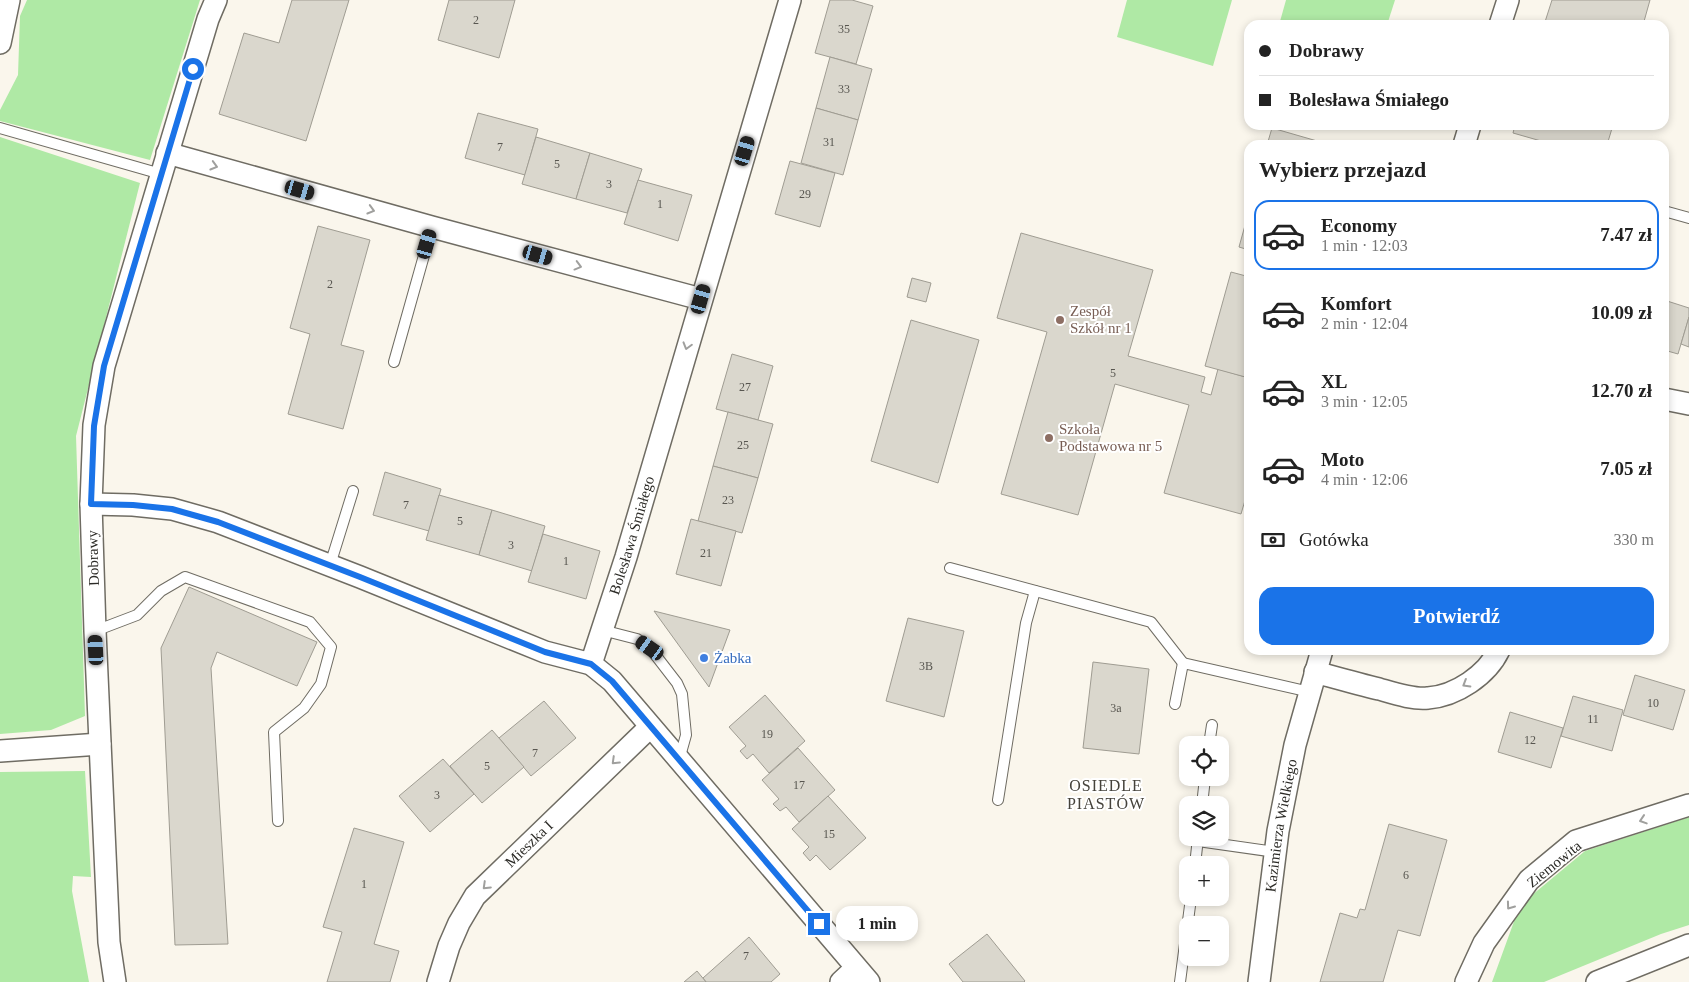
<!DOCTYPE html>
<html lang="pl">
<head>
<meta charset="utf-8">
<style>
	:root { --surface:#fff; --page:#f6f6f6; --text:#222; --muted:#767676; --line:#e0e0e0; --accent:#1a73e8 }
	body { margin:0; font-family:Georgia,serif; background:var(--page); color:var(--text); height:100vh; display:flex; flex-direction:column; font-size:19px; white-space:nowrap }
	* { box-sizing:border-box; margin:0 }
	p { font-size:16px; color:var(--muted) }
	.icon { flex:none; width:28px; height:28px; fill:none; stroke:currentColor; stroke-width:2; stroke-linecap:round; stroke-linejoin:round }
	.map { position:relative; flex:1; overflow:hidden }
	.sheet { position:absolute; left:1244px; top:140px; width:425px; height:515px; display:flex; flex-direction:column; background:var(--surface); border-radius:15px; box-shadow:0 2px 8px #0003 }
	.sheet>* { flex:none }
	.banner { position:absolute; left:1244px; top:20px; width:425px; height:110px; border-radius:15px; box-shadow:0 2px 8px #0003; display:grid; align-content:center; height:110px; padding:0 15px; background:var(--surface) }
	.fabs { position:absolute; left:1179px; top:736px; display:grid; gap:10px }
	.fabs a { display:grid; place-items:center; width:50px; height:50px; border-radius:10px; background:var(--surface); box-shadow:0 2px 8px #0003; font-size:25px }
	.end { position:absolute; width:22px; height:22px; margin:-11px; border:6px solid #1a73e8; background:#fff; box-shadow:0 0 0 2px #fff }
	.from { border-radius:50% }
	.bubble { position:absolute; height:35px; border-radius:15px; background:var(--surface); box-shadow:0 2px 8px #0003; font-size:16px; font-weight:800; line-height:35px; text-align:center }
	.car { position:absolute; width:15px; height:30px; margin:-15px -8px; border-radius:6px; box-shadow:0 0 4px 1px #0007; background:linear-gradient(#222 24%,#8ab4d8 0 40%,#222 0 76%,#8ab4d8 0 86%,#222 0) }
	.banner b { display:flex; align-items:center; gap:18px; height:48px; font-size:19px }
	.banner b+b { border-top:1px solid var(--line) }
	.banner i { width:12px; height:12px; background:var(--text) }
	ul { padding:0; list-style:none }
	li { display:flex; align-items:center; gap:15px; height:70px; margin:0 10px 8px; padding:0 5px; border:2px solid transparent; border-radius:15px }
	li div { flex:1 }
	li b { display:block; font-size:19px }
	li em { font-style:normal; font-weight:800 }
	li.on { border-color:var(--accent) }
	li>.icon { width:45px; height:45px; stroke-width:1.5 }
	h2 { padding:0 15px; font-size:22px; line-height:60px }
	.pay { display:flex; align-items:center; gap:12px; height:55px; padding:0 15px; font-size:19px }
	.pay p { margin-inline-start:auto }
	.primary-button { display:flex; gap:10px; margin-top:auto; padding:10px 15px }
	.primary-button a { flex:1; height:58px; border-radius:15px; background:var(--accent); color:#fff; font-size:20px; font-weight:800; line-height:58px; text-align:center }
	.map>svg:first-child { display:block }
	.green { fill:#afe9a5 }
	.building { fill:#dad7cd; stroke:#9f9c92 }
	.lines { fill:none; stroke-linecap:round; stroke-linejoin:round }
	.service-casing { stroke:#6f6c63; stroke-width:12 }
	.minor-casing { stroke:#6f6c63; stroke-width:24 }
	.service { stroke:#fff; stroke-width:10 }
	.minor { stroke:#fff; stroke-width:21 }
	.oneway { stroke:#a0a09e }
	.route { stroke:#1a73e8; stroke-width:6 }
	.education-dot { fill:#8d6e63; stroke:#fff; stroke-width:2 }
	.shop-dot { fill:#3f7fe0; stroke:#fff; stroke-width:2 }
	.labels { text-anchor:middle; stroke-width:4; stroke-linejoin:round; paint-order:stroke }
	.number-label { font-size:12px; fill:#585650 }
	.education-label { font-size:15px; fill:#785e54; stroke:#fff; text-anchor:start }
	.street-label { font-size:15px; fill:#2c2b27; stroke:#fff }
	.shop-label { font-size:15px; fill:#366cbe; stroke:#fff; text-anchor:start }
	.neighbourhood-label { font-size:16px; letter-spacing:1px; fill:#45423a; stroke:#fff }
</style>
</head>
<body>
<div class="map">
<svg width="1689" height="982" viewBox="0 0 1689 982">
	<rect width="100%" height="100%" fill="#faf6ec"/>
	<!-- green -->
	<g class="green">
		<path d="M27 0H200L150 160 0 121V110L18 75 20 16Z"/>
		<path d="M1127 0H1232L1213 66 1117 37Z"/>
		<path d="M1286 0H1395L1387 25H1279Z"/>
		<path d="M0 137 140 183 76 436 85 716 51 730 0 734Z"/>
		<path d="M85 771 91 877 73 876 72 891 89 982H0V772Z"/>
		<path d="M1689 817V925L1661 934 1544 982H1492L1520 905 1585 851Z"/>
	</g>
	<!-- building -->
	<g class="building">
		<path d="M292 0H349L306 141 219 114 244 33 279 43Z"/>
		<path d="M449 0H515L499 58 438 40Z"/>
		<path d="M830 0H852L873 6 856 64 815 53Z"/>
		<path d="M1552 0H1650L1643 25H1544Z"/>
		<path d="M830 57 872 69 858 120 816 108Z"/>
		<path d="M816 108 858 120 843 175 801 163Z"/>
		<path d="M478 113 538 129 525 175 465 158Z"/>
		<path d="M1515 125H1613L1607 145H1555L1513 133Z"/>
		<path d="M1272 128 1331 145H1267Z"/>
		<path d="M536 137 590 153 576 199 522 184Z"/>
		<path d="M590 153 642 169 627 213 576 199Z"/>
		<path d="M790 161 835 173 820 227 775 214Z"/>
		<path d="M638 180 692 195 678 241 624 224Z"/>
		<path d="M1249 211V250L1239 247Z"/>
		<path d="M318 226 370 240 341 345 364 351 343 429 288 414 310 334 290 328Z"/>
		<path d="M1021 233 1153 270 1128 356 1205 377 1201 392 1211 395 1218 369 1249 378V487L1241 514 1164 493 1189 405 1115 384 1078 515 1001 494 1047 332 997 318Z"/>
		<path d="M1249 265V378L1205 366 1231 272 1246 276Z"/>
		<path d="M912 278 931 283 926 302 907 297Z"/>
		<path d="M1664 300 1689 308V317L1678 354 1664 350Z"/>
		<path d="M1689 317V347L1681 344Z"/>
		<path d="M911 320 979 340 938 483 871 461Z"/>
		<path d="M732 354 773 366 758 420 716 409Z"/>
		<path d="M728 412 773 424 758 478 713 466Z"/>
		<path d="M713 466 758 478 742 533 698 521Z"/>
		<path d="M385 472 441 489 429 531 373 515Z"/>
		<path d="M439 495 492 510 479 555 426 540Z"/>
		<path d="M492 510 545 526 532 571 479 555Z"/>
		<path d="M691 519 736 531 721 586 676 574Z"/>
		<path d="M543 534 600 551 586 599 528 582Z"/>
		<path d="M189 587 317 642 297 686 217 652 211 668 228 944 175 945 161 648Z"/>
		<path d="M654 611 730 630 709 687Z"/>
		<path d="M908 618 964 631 944 717 886 701Z"/>
		<path d="M1093 662 1149 669 1139 754 1083 748Z"/>
		<path d="M1635 675 1685 690 1673 730 1623 715Z"/>
		<path d="M765 695 805 741 769 773 753 754 747 759 740 751 746 746 729 727Z"/>
		<path d="M1573 696 1623 710 1612 751 1561 736Z"/>
		<path d="M544 701 576 738 531 776 499 738Z"/>
		<path d="M1510 712 1563 728 1551 768 1498 752Z"/>
		<path d="M492 730 524 767 482 803 450 766Z"/>
		<path d="M798 748 835 790 799 822 786 807 780 811 773 804 779 799 762 780Z"/>
		<path d="M443 759 474 794 430 832 399 796Z"/>
		<path d="M828 796 866 838 830 870 816 855 810 861 803 853 809 847 792 829Z"/>
		<path d="M1389 824 1447 840 1420 936 1398 930 1383 982H1320L1340 913 1357 918 1360 909 1365 910Z"/>
		<path d="M354 828 404 842 374 944 399 951 390 982H327L342 932 323 927Z"/>
		<path d="M987 934 1025 981 1024 982H963L949 964Z"/>
		<path d="M749 937 780 974 771 982H706L703 978Z"/>
		<path d="M697 971 706 982H684Z"/>
	</g>
	<g class="lines">
		<defs>
			<g id="service">
				<path d="M0 128 161 174"/>
				<path d="M1664 211 1689 218"/>
				<path d="M394 362 432 227"/>
				<path d="M330 565 353 491"/>
				<path d="M950 568 1151 622 1183 663"/>
				<path d="M602 630 637 639 650 648 677 683 682 694 686 735 679 760"/>
				<path d="M95 631 137 615 161 591 185 577 310 622 331 647 321 684 304 708 274 732 278 821"/>
				<path d="M1175 704 1183 663 1310 692"/>
				<path d="M1209 745 1212 725"/>
				<path d="M998 800 1026 623 1035 591"/>
				<path d="M1202 805 1205 778"/>
				<path d="M1198 841 1275 852"/>
				<path d="M1195 865 1198 838"/>
				<path d="M1180 982 1191 898"/>
			</g>
			<g id="minor">
				<path d="M1500 25 1508 0"/>
				<path d="M0 43 9 0"/>
				<path d="M1464 145 1470 125"/>
				<path d="M167 153 432 227 701 299"/>
				<path d="M1664 399 1689 404"/>
				<path d="M91 504 133 505 172 509 218 522 360 577 545 652 591 664 612 681 869 982"/>
				<path id="s1" d="M591 664 626 557 790 0"/>
				<path d="M1315 672C1337 678 1358 684 1379 689 1393 693 1414 700 1428 698 1456 696 1487 675 1499 650"/>
				<path d="M0 751 100 744"/>
				<path d="M115 982 109 942 95 631 91 504 94 425 104 366 208 19 216 0"/>
				<path id="s2" d="M438 982 449 946 459 923 475 896 650 727"/>
				<path d="M841 982 856 968"/>
				<path id="s3" d="M1259 982 1278 831 1295 745 1322 650"/>
				<path d="M1466 982 1484 943 1529 880 1576 841 1689 805"/>
				<path d="M1597 982 1689 945"/>
			</g>
		</defs>
		<!-- service casing -->
		<use href="#service" class="service-casing"/>
		<!-- minor casing -->
		<use href="#minor" class="minor-casing"/>
		<!-- service -->
		<use href="#service" class="service"/>
		<!-- minor -->
		<use href="#minor" class="minor"/>
	</g>
	<!-- one-way arrows -->
	<defs><path id="oneway-chevron" d="M-2-3.5L2.5 0L-2 3.5" fill="none" stroke-width="1.6" stroke-linecap="round" stroke-linejoin="round" transform="scale(1.25)"/></defs>
	<g class="oneway">
		<use href="#oneway-chevron" transform="translate(214 166) rotate(16)"/>
		<use href="#oneway-chevron" transform="translate(371 210) rotate(16)"/>
		<use href="#oneway-chevron" transform="translate(578 266) rotate(15)"/>
		<use href="#oneway-chevron" transform="translate(687 346) rotate(106)"/>
		<use href="#oneway-chevron" transform="translate(1466 684) rotate(149)"/>
		<use href="#oneway-chevron" transform="translate(615 761) rotate(136)"/>
		<use href="#oneway-chevron" transform="translate(1643 820) rotate(162)"/>
		<use href="#oneway-chevron" transform="translate(486 886) rotate(136)"/>
		<use href="#oneway-chevron" transform="translate(1510 906) rotate(126)"/>
	</g>
	<g class="lines">
		<!-- route -->
		<path class="route" d="M193 69 104 366 94 426 91 504 133 505 172 509 218 522 360 577 545 652 591 664 612 681 819 924"/>
	</g>
	<!-- markers -->
	<g class="education-dot">
		<circle cx="1060" cy="320" r="5"/>
		<circle cx="1049" cy="438" r="5"/>
	</g>
	<circle class="shop-dot" cx="704" cy="658" r="5"/>
	<g class="labels">
		<!-- number labels -->
		<g class="number-label">
			<text x="476" y="24">2</text>
			<text x="844" y="33">35</text>
			<text x="844" y="93">33</text>
			<text x="829" y="146">31</text>
			<text x="500" y="151">7</text>
			<text x="557" y="168">5</text>
			<text x="609" y="188">3</text>
			<text x="805" y="198">29</text>
			<text x="660" y="208">1</text>
			<text x="330" y="288">2</text>
			<text x="1113" y="377">5</text>
			<text x="745" y="391">27</text>
			<text x="743" y="449">25</text>
			<text x="728" y="504">23</text>
			<text x="406" y="509">7</text>
			<text x="460" y="525">5</text>
			<text x="511" y="549">3</text>
			<text x="706" y="557">21</text>
			<text x="566" y="565">1</text>
			<text x="926" y="670">3B</text>
			<text x="1653" y="707">10</text>
			<text x="1116" y="712">3a</text>
			<text x="1593" y="723">11</text>
			<text x="767" y="738">19</text>
			<text x="1530" y="744">12</text>
			<text x="535" y="757">7</text>
			<text x="487" y="770">5</text>
			<text x="799" y="789">17</text>
			<text x="437" y="799">3</text>
			<text x="829" y="838">15</text>
			<text x="1406" y="879">6</text>
			<text x="364" y="888">1</text>
			<text x="746" y="960">7</text>
		</g>
		<!-- education labels -->
		<g class="education-label">
			<text x="1070" y="316">Zespół<tspan x="1070" dy="17">Szkół nr 1</tspan></text>
			<text x="1059" y="434">Szkoła<tspan x="1059" dy="17">Podstawowa nr 5</tspan></text>
		</g>
		<!-- street labels -->
		<g class="street-label">
			<text dy="5" stroke="none"><textPath href="#s1" startOffset="135">Bolesława Śmiałego</textPath></text>
			<text transform="translate(93 558) rotate(-92)" y="5">Dobrawy</text>
			<text dy="5" stroke="none"><textPath href="#s3" startOffset="158">Kazimierza Wielkiego</textPath></text>
			<text dy="5" stroke="none"><textPath href="#s2" startOffset="169">Mieszka I</textPath></text>
			<text transform="translate(1554 864) rotate(-39)" y="5">Ziemowita</text>
		</g>
		<!-- shop labels -->
		<g class="shop-label">
			<text x="714" y="663">Żabka</text>
		</g>
		<!-- neighbourhood labels -->
		<g class="neighbourhood-label">
			<text x="1106" y="791">OSIEDLE<tspan x="1106" dy="18">PIASTÓW</tspan></text>
		</g>
	</g>
</svg>
<div class="fabs">
<a><svg class="icon" aria-label="locate" viewBox="0 0 24 24"><circle cx="12" cy="12" r="6"/><path d="M12 2v4M12 18v4M2 12h4M18 12h4"/></svg></a>
<a><svg class="icon" aria-label="layers" viewBox="0 0 24 24"><path d="M12 4l9 5-9 5-9-5zM3 14l9 5 9-5"/></svg></a>
<a>+</a>
<a>−</a>
</div>
<i class="end from" style="left:193px;top:69px"></i>
<i class="end" style="left:819px;top:924px"></i>
<div class="bubble" style="left:836px;top:906px;width:82px">1 min</div>
<i class="car" style="left:745px;top:151px;rotate:17deg"></i>
<i class="car" style="left:300px;top:190px;rotate:106deg"></i>
<i class="car" style="left:427px;top:244px;rotate:16deg"></i>
<i class="car" style="left:538px;top:255px;rotate:106deg"></i>
<i class="car" style="left:701px;top:299px;rotate:16deg"></i>
<i class="car" style="left:650px;top:648px;rotate:305deg"></i>
<i class="car" style="left:96px;top:650px;rotate:357deg"></i>
<div class="banner">
<b><i class="from"></i>Dobrawy</b>
<b><i></i>Bolesława Śmiałego</b>
</div>
<section class="sheet">
<h2>Wybierz przejazd</h2>
<ul>
<li class="on"><svg class="icon" aria-label="car" viewBox="0 0 24 24"><path d="M5 17H2v-5l4-1 3-4h7l3 4 3 1v5h-3M9 17h6M6 11h13"/><circle cx="7" cy="17" r="2"/><circle cx="17" cy="17" r="2"/></svg><div><b>Economy</b><p>1 min · 12:03</p></div><em>7.47 zł</em></li>
<li><svg class="icon" aria-label="car" viewBox="0 0 24 24"><path d="M5 17H2v-5l4-1 3-4h7l3 4 3 1v5h-3M9 17h6M6 11h13"/><circle cx="7" cy="17" r="2"/><circle cx="17" cy="17" r="2"/></svg><div><b>Komfort</b><p>2 min · 12:04</p></div><em>10.09 zł</em></li>
<li><svg class="icon" aria-label="car" viewBox="0 0 24 24"><path d="M5 17H2v-5l4-1 3-4h7l3 4 3 1v5h-3M9 17h6M6 11h13"/><circle cx="7" cy="17" r="2"/><circle cx="17" cy="17" r="2"/></svg><div><b>XL</b><p>3 min · 12:05</p></div><em>12.70 zł</em></li>
<li><svg class="icon" aria-label="car" viewBox="0 0 24 24"><path d="M5 17H2v-5l4-1 3-4h7l3 4 3 1v5h-3M9 17h6M6 11h13"/><circle cx="7" cy="17" r="2"/><circle cx="17" cy="17" r="2"/></svg><div><b>Moto</b><p>4 min · 12:06</p></div><em>7.05 zł</em></li>
</ul>
<div class="pay"><svg class="icon" aria-label="cash" viewBox="0 0 24 24"><path d="M3 7h18v10H3z"/><circle cx="12" cy="12" r="2"/></svg>Gotówka<p>330 m</p></div>
<div class="primary-button"><a>Potwierdź</a></div>
</section>
</div>
</body>
</html>
